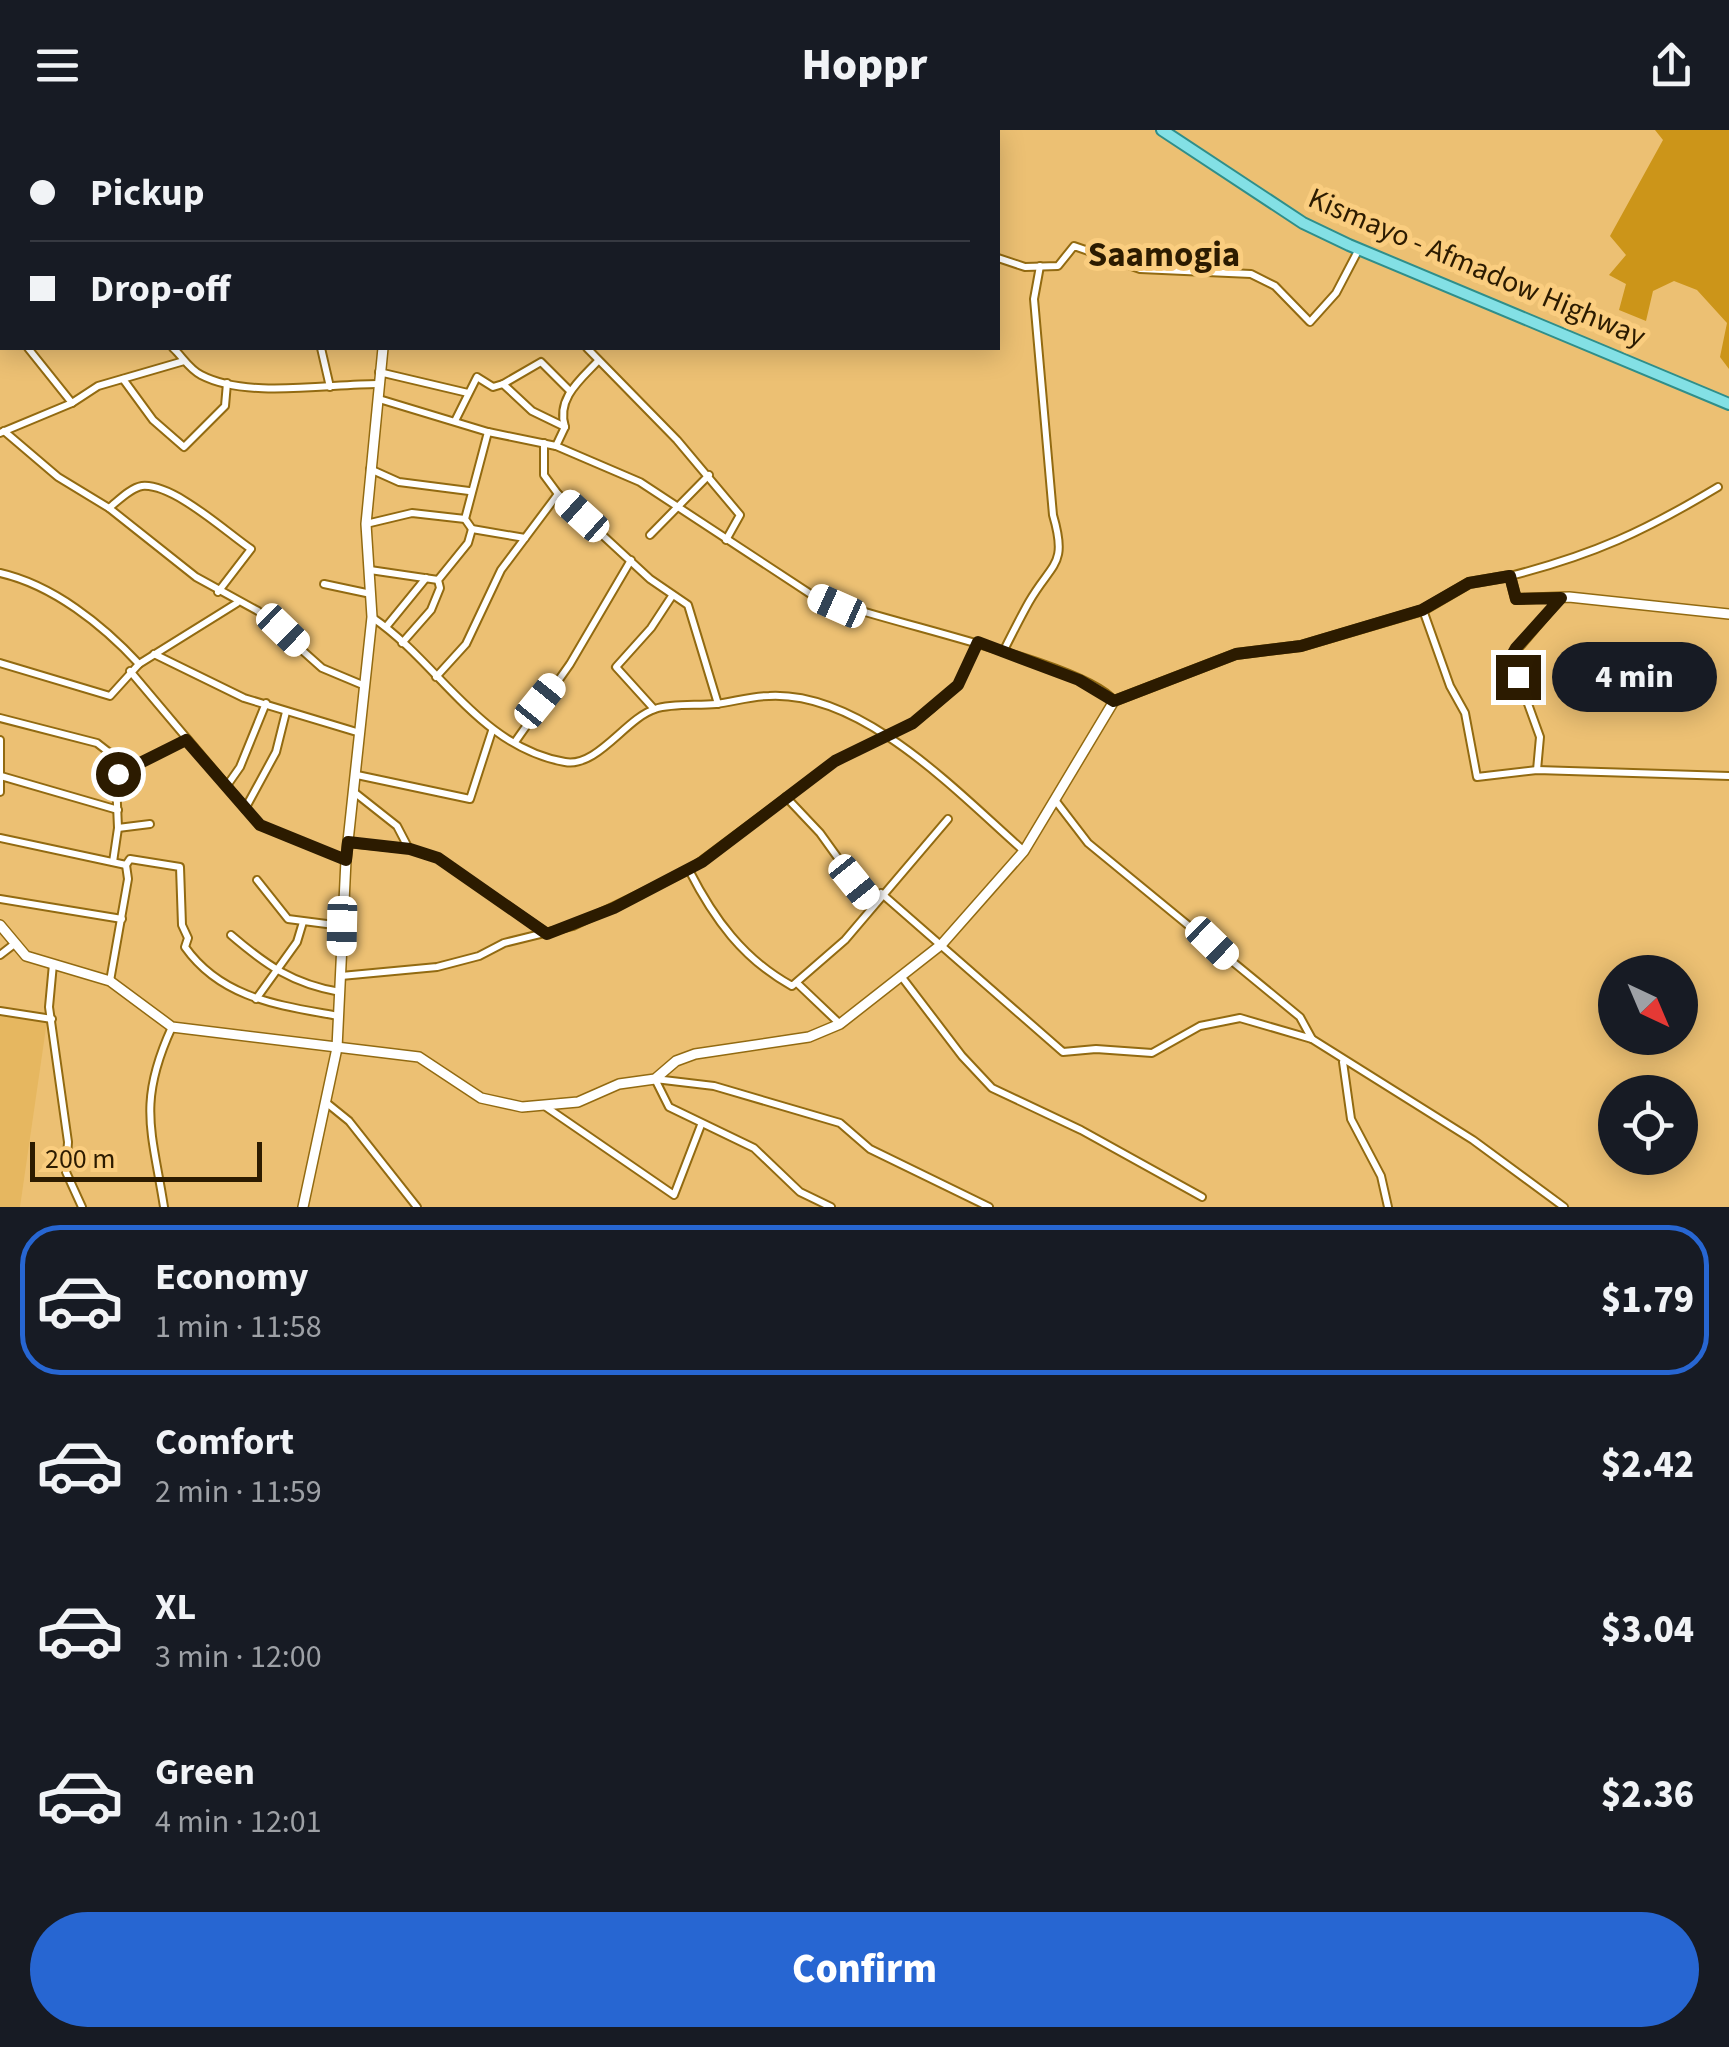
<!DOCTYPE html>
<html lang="en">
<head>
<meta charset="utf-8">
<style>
	:root { --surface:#171b24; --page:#242831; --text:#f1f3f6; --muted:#9ea1a6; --line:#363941; --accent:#2766d2 }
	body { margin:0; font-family:"Source Sans 3",sans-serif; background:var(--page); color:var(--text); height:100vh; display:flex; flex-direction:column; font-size:38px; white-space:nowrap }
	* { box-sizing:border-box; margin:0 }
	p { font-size:32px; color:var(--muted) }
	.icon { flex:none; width:55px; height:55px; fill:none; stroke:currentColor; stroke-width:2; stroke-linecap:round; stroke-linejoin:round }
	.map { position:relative; height:1077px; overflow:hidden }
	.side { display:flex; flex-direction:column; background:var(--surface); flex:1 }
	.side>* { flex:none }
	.banner { position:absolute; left:0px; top:0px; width:1000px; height:220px; box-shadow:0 5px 25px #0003; display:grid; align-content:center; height:220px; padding:0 30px; background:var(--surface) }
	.needle { width:65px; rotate:136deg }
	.controls { position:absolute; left:1598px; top:825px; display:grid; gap:20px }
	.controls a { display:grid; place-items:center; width:100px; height:100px; border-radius:50%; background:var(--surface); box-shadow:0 5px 25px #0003; font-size:50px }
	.scale { position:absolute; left:30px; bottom:25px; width:232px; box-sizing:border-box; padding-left:10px; border:5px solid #2c1b00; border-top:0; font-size:28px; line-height:35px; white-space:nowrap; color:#2c1b00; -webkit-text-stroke:8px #facd7f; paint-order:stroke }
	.end { position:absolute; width:45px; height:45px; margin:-22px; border:12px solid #2c1b00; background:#fff; box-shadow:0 0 0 5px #fff }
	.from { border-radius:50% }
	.bubble { position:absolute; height:70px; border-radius:35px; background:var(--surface); box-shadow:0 5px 25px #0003; font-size:32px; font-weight:800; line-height:70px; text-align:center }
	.car { position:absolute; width:30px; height:60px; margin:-30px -15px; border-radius:12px; box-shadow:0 0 8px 2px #0007; background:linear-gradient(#fff 24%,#345 0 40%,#fff 0 76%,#345 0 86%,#fff 0) }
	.banner b { display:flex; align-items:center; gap:35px; height:95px; font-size:38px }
	.banner b+b { border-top:2px solid var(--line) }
	.banner i { width:25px; height:25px; background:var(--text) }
	ul { padding:18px 0 0; list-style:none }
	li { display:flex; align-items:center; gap:30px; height:150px; margin:0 20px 15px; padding:0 10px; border:5px solid transparent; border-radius:40px }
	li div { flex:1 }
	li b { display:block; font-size:38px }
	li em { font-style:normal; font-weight:800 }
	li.current { border-color:var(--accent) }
	li>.icon { width:90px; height:90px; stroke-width:1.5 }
	.cta { display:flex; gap:20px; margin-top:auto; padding:20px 30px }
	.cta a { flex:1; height:115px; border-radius:60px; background:var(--accent); color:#fff; font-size:40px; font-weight:800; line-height:115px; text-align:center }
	header { display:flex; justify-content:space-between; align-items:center; height:130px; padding:0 30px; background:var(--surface); font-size:45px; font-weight:800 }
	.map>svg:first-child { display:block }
	.built { fill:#e6b760 }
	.green { fill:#cc9519 }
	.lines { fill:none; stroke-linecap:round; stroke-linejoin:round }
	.street-casing { stroke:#926a11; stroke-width:10 }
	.secondary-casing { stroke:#926a11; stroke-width:12 }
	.primary-casing { stroke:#2f8e8a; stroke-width:14 }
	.street { stroke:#fff; stroke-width:6 }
	.secondary { stroke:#fff; stroke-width:9 }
	.primary { stroke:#83e0e5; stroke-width:10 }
	.route { stroke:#2c1b00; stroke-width:12 }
	.labels { text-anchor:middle; stroke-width:10; stroke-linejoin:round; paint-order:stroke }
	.street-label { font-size:30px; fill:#2c1b00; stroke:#facd7f }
	.quarter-label { font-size:35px; font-weight:bold; fill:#2c1b00; stroke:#facd7f }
</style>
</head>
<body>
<header><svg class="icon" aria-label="menu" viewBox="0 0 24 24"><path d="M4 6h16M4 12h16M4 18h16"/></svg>Hoppr<svg class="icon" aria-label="share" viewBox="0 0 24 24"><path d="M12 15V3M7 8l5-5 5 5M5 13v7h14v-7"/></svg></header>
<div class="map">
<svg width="1729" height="1077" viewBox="0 0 1729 1077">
	<rect width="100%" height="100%" fill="#ecc073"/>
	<!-- built -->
	<path class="built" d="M0 884 47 891 20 1077H0Z"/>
	<!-- green -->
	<path class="green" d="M1655 0H1729V239L1720 227 1727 193 1697 160 1674 151 1653 161 1646 191 1619 180 1626 154 1609 145 1626 125 1610 106 1663 10Z"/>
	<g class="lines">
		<defs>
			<g id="street">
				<path d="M131 0 133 2"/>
				<path d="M244 0 246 2"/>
				<path d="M319 0 320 2"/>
				<path d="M431 0 433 2"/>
				<path d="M0 103 2 106"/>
				<path d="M998 128 1025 137 1058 136 1074 116 1140 139 1251 144 1275 156 1310 192 1336 163 1359 119"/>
				<path d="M0 188 2 190"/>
				<path d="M28 218 72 273"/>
				<path d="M173 218C182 226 189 239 201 245 247 269 327 254 377 254"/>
				<path d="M321 218 330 257"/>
				<path d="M587 218 677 310 740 385 726 410"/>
				<path d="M379 242 468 263"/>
				<path d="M123 249 153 290 184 317 225 276 227 253"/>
				<path d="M503 254 541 232 569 260"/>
				<path d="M379 269 488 302 556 316 640 352 809 463C866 489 1086 532 1114 571"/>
				<path d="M455 291 477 247 493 257 503 254 532 281 565 297 556 316"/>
				<path d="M565 297C556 269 580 250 597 232"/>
				<path d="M4 301 58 347 109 378 196 447 258 481 322 538 365 556"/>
				<path d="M488 302 465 389 472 399 525 408"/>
				<path d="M0 303 72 273 98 256 184 231"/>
				<path d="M544 313V345L558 364 650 449 688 475 718 574"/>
				<path d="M370 339 399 352 469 361"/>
				<path d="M109 378C118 371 130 358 142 356 173 353 226 402 251 419L218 462"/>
				<path d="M366 394 412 383 465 389"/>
				<path d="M650 405 709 345"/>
				<path d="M370 440 438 450"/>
				<path d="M0 443C53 455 103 495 139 534"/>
				<path d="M1510 446C1593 425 1645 401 1718 357"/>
				<path d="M324 454 371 464"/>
				<path d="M1423 480 1450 556 1465 583 1477 647 1537 640 1729 646"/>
				<path d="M373 488C439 533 479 617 565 632 597 638 626 588 655 579 673 573 697 576 716 574 733 572 751 566 769 566 863 561 958 663 1024 721"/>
				<path d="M386 497 426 448"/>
				<path d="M402 513 431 480 440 458 438 450 468 413 472 399"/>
				<path d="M1003 522C1011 506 1020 488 1029 472 1052 432 1068 436 1053 385L1034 169 1040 136"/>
				<path d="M154 524 244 568 360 603"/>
				<path d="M0 533 110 566 139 534 237 473"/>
				<path d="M130 541 260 695 346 730"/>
				<path d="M436 547 466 514 501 440 558 364"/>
				<path d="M654 579 616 537 651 498 672 466"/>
				<path d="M0 588 97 613 115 627 118 698 113 732"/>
				<path d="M0 610V662"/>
				<path d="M515 612 570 534 631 430"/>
				<path d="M1537 640 1540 607 1511 527 1561 468"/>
				<path d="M118 644 186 610"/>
				<path d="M357 645 470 669 492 601"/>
				<path d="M1 646 118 680"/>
				<path d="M226 657 240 637 266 573"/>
				<path d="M354 662 397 696 409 719 438 728 547 803"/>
				<path d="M786 667 820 703 871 774"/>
				<path d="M1055 670 1088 713 1300 887 1312 909 1473 1010 1564 1077"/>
				<path d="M245 679 276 622 286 582"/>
				<path d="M118 698 150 694"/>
				<path d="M0 708 126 735 130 729 180 737 182 795 188 808 185 817C222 869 279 875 338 886"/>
				<path d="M348 713 409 719"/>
				<path d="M689 740C714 789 743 829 792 856L845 810 948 689"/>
				<path d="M257 750 288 789 342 796"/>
				<path d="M881 763 1063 922 1096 919 1152 923 1200 896 1240 888 1312 909"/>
				<path d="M0 769 122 789"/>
				<path d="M231 805C266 835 293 854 340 862"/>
				<path d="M0 825 13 815"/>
				<path d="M53 834 49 877 68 1012 66 1042 82 1077"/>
				<path d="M341 846 437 837 479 826 504 813 573 796 689 740 835 631 913 593 932 578 958 555 978 512"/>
				<path d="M901 846 962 926 992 958 1081 1000 1202 1067"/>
				<path d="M110 851 128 749 126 735"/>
				<path d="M798 854 840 894"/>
				<path d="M256 869 297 812 303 792"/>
				<path d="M0 881 52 889"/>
				<path d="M1343 932 1351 989 1381 1046 1388 1077"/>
				<path d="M328 974 349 991 417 1077"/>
				<path d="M546 977 674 1065 701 995"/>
				<path d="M164 1077C152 1001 137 973 172 897"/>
				<path d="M831 1077 800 1062 754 1018 669 977 655 949 714 956 840 993 870 1019 989 1077"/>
			</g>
			<g id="secondary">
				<path d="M28 2 31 0"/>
				<path d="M470 2 472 0"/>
				<path d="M0 27 2 25"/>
				<path d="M0 795 26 826 110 851 172 897 419 927 481 968 522 977 578 972 619 954 655 949 676 931 695 924 809 907 840 894 942 814 1024 721 1114 571 1236 524 1301 516 1423 480 1469 453 1510 446 1516 469 1569 467 1729 484"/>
				<path d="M303 1077 337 918 346 730 372 487 366 394 383 218"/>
			</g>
			<path id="primary" d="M1162 0 1303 93 1349 115 1729 274"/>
		</defs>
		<!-- street casing -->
		<use href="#street" class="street-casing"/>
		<!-- secondary casing -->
		<use href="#secondary" class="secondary-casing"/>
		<!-- primary casing -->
		<use href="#primary" class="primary-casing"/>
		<!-- street -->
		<use href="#street" class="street"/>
		<!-- secondary -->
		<use href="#secondary" class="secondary"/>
		<!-- primary -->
		<use href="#primary" class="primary"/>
	</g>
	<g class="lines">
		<!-- route -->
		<path class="route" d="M118 644 186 610 260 695 346 730 348 712 410 719 438 728 547 804 614 778 702 732 835 631 913 593 958 555 978 512 1079 550 1114 571 1236 524 1301 516 1422 480 1469 453 1510 446 1516 469 1561 468 1516 518 1511 527 1518 547"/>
	</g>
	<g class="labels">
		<!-- street labels -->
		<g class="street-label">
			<text transform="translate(1477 137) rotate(23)" y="10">Kismayo - Afmadow Highway</text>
		</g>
		<!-- quarter labels -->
		<g class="quarter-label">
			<text x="1164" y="136">Saamogia</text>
		</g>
	</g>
</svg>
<div class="controls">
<a><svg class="needle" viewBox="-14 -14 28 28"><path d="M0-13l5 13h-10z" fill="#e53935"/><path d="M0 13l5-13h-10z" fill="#9ea1a6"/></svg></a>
<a><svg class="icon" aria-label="locate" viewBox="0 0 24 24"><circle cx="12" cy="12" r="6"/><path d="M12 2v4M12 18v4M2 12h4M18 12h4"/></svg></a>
</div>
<div class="scale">200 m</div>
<i class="end from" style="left:118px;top:644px"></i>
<i class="end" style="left:1518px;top:547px"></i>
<div class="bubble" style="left:1552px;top:512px;width:165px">4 min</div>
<i class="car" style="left:582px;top:386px;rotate:312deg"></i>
<i class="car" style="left:837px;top:476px;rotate:294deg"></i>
<i class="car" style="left:283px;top:500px;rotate:134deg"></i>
<i class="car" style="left:540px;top:571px;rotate:39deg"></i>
<i class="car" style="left:854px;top:752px;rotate:141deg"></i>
<i class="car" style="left:342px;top:796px;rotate:181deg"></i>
<i class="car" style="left:1212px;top:813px;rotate:134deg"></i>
<div class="banner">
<b><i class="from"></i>Pickup</b>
<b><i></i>Drop-off</b>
</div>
</div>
<section class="side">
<ul>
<li class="current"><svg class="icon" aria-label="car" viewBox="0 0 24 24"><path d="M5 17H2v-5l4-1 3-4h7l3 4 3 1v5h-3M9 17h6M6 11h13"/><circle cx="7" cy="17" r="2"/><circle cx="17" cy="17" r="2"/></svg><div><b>Economy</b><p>1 min · 11:58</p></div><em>$1.79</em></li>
<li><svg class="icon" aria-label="car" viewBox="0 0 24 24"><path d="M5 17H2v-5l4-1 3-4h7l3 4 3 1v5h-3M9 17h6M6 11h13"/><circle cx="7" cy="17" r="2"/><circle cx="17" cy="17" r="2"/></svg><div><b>Comfort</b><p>2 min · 11:59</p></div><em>$2.42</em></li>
<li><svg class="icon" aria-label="car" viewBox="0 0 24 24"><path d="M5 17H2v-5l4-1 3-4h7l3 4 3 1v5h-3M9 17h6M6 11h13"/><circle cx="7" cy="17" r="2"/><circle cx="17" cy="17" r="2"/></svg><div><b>XL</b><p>3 min · 12:00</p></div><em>$3.04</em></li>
<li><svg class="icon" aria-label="car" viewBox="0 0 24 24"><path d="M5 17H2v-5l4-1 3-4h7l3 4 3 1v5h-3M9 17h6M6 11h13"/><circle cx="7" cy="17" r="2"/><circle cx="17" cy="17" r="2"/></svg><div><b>Green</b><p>4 min · 12:01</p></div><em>$2.36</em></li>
</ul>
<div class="cta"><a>Confirm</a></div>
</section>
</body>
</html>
